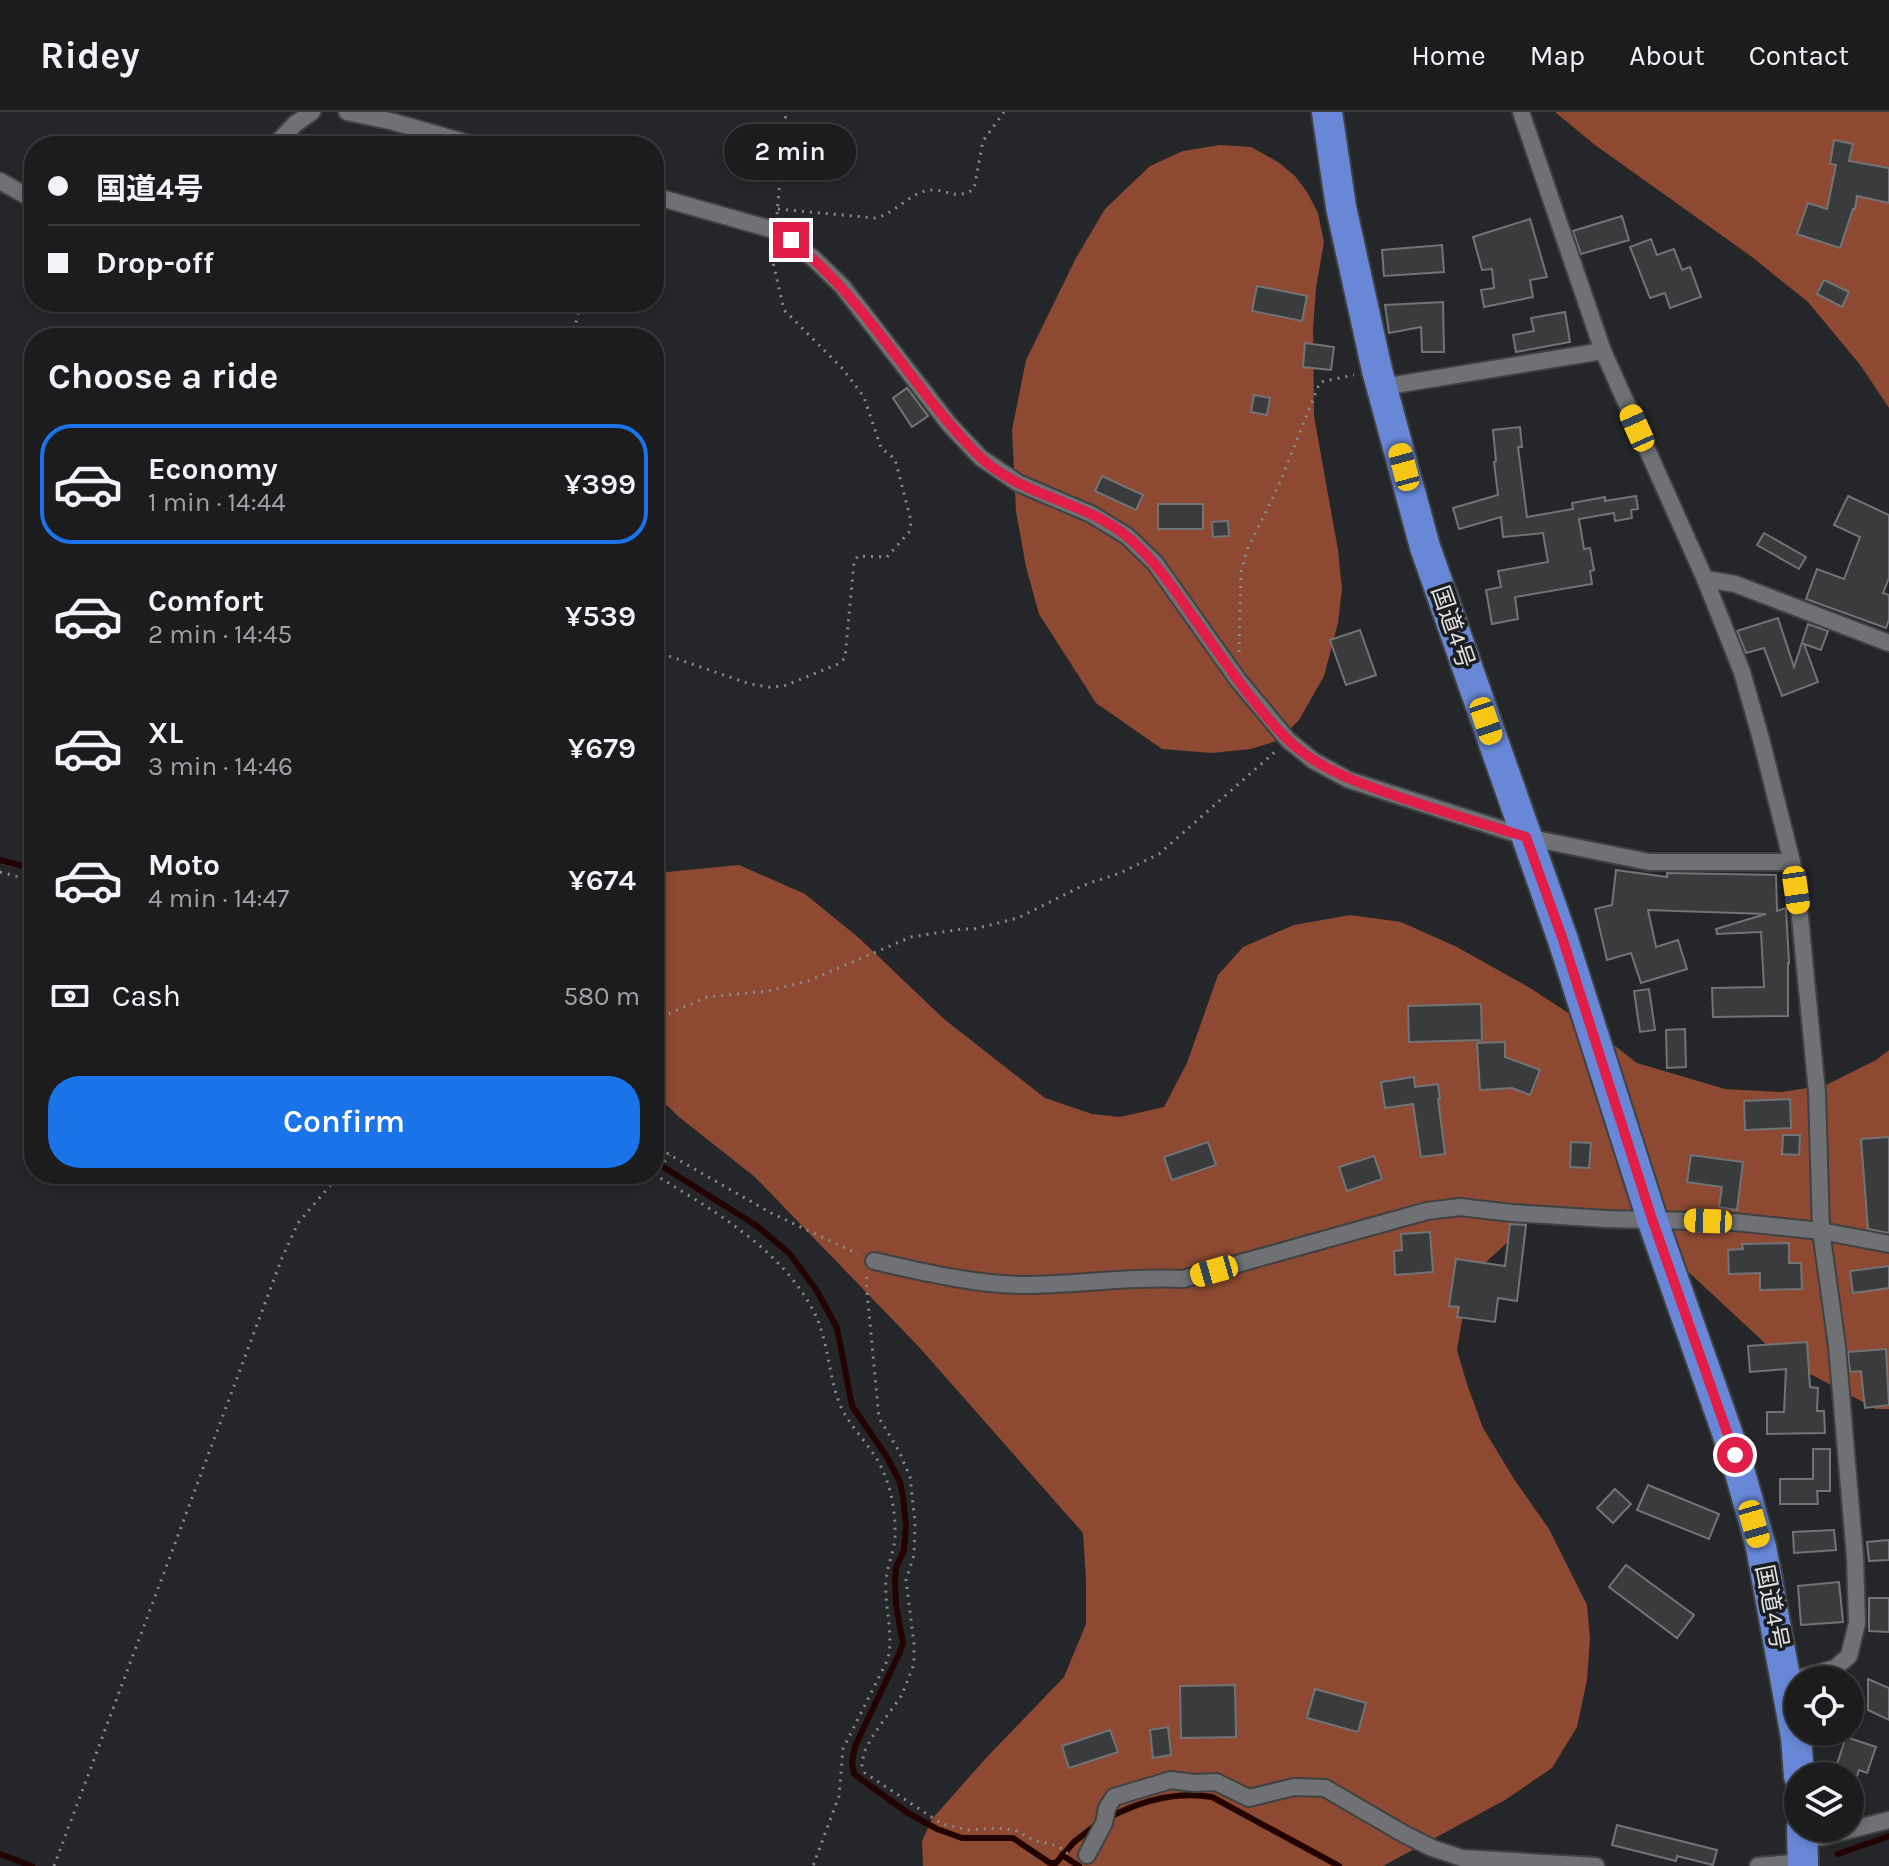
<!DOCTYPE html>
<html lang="en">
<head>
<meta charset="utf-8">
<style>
	:root { --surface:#1c1c1f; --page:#29292c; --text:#f1f3f6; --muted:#a0a1a4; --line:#3a3a3d; --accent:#1a73e8 }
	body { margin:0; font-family:Karla,"Noto Sans JP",sans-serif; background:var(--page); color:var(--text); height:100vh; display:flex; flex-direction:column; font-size:30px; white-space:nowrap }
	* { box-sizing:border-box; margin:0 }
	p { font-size:26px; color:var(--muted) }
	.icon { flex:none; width:44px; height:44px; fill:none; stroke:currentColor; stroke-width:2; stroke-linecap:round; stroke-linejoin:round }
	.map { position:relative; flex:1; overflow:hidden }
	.sheet { position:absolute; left:24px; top:216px; width:640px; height:856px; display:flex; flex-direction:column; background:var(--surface); border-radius:32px; box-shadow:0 4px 12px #0003,0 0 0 2px var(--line) }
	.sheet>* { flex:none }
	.banner { position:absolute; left:24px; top:24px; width:640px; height:176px; border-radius:32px; box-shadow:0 4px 12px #0003,0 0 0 2px var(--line); display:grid; align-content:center; height:176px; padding:0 24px; background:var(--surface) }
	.fabs { position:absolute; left:1784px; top:1554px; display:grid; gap:16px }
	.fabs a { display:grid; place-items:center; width:80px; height:80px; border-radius:50%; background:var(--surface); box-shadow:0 4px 12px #0003,0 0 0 2px var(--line); font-size:40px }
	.end { position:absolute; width:36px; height:36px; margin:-18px; border:10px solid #e11d48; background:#fff; box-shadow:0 0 0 4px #fff }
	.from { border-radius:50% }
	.bubble { position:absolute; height:56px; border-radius:28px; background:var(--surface); box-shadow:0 4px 12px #0003,0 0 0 2px var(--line); font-size:26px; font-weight:600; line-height:56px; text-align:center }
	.car { position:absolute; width:24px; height:48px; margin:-24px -12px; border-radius:10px; box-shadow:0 0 6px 2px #0007; background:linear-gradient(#f5c518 24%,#345 0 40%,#f5c518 0 76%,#345 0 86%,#f5c518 0) }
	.banner b { display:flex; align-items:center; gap:28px; height:76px; font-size:30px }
	.banner b+b { border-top:2px solid var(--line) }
	.banner i { width:20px; height:20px; background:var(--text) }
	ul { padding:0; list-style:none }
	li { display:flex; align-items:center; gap:24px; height:120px; margin:0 16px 12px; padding:0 8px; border:4px solid transparent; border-radius:32px }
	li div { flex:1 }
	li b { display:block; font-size:30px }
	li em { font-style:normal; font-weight:600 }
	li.selected { border-color:var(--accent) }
	li>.icon { width:72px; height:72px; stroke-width:1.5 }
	h2 { padding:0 24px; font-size:36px; line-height:96px }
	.pay { display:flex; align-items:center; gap:20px; height:88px; padding:0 24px; font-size:30px }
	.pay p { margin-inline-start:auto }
	.action { display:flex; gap:16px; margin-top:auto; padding:16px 24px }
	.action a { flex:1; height:92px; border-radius:32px; background:var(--accent); color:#fff; font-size:32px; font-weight:600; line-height:92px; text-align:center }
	header { display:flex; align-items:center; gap:48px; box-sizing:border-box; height:112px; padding:0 40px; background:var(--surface); border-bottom:2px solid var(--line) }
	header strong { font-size:38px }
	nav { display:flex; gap:44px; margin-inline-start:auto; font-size:28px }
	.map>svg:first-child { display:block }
	.forest { fill:#8d4932 }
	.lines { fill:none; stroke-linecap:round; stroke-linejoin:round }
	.stream { stroke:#230300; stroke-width:6 }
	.building { fill:#393b3d; stroke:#717376; stroke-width:2 }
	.street-casing { stroke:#404143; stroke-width:20 }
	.highway-casing { stroke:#404143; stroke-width:34 }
	.path { stroke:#898a8c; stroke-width:3; stroke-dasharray:2 6; stroke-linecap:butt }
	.street { stroke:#6f7174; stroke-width:16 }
	.highway { stroke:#6888d7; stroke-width:30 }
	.route { stroke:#e11d48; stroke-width:10 }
	.labels { text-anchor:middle; stroke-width:7; stroke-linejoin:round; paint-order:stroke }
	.street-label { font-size:24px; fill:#e0e0e2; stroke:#1b1d1f }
</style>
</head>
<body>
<header>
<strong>Ridey</strong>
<nav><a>Home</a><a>Map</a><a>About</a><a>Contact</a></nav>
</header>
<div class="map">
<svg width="1889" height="1754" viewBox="0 0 1889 1754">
	<rect width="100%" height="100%" fill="#252629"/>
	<!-- forest -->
	<g class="forest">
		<path d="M1555 0H1889V296L1861 254 1808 190 1752 145 1595 33Z"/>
		<path d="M1220 33 1251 35 1278 50 1295 64 1307 80 1318 101 1324 130 1316 176 1313 217 1314 304 1338 438 1342 477 1338 511 1324 564 1299 608 1280 628 1251 637 1212 641 1162 637 1096 591 1039 502 1026 455 1016 399 1012 318 1026 248 1076 146 1105 97 1150 54 1183 39Z"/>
		<path d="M739 753 805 782 859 826 944 907 1045 986 1092 1002 1120 1005 1164 995 1187 951 1218 863 1243 835 1294 813 1350 803 1401 810 1457 835 1530 876 1593 917 1637 951 1725 977 1782 980 1826 973 1876 948 1889 938V1297H1876L1782 1247 1681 1153 1634 1115 1568 1109 1527 1112 1483 1153 1464 1197 1457 1238 1467 1272 1483 1316 1514 1367 1549 1417 1587 1493 1590 1527 1587 1568 1577 1615 1552 1656 1505 1688 1383 1754H923L922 1729 932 1707 988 1644 1064 1565 1086 1512V1468L1083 1421 919 1235 755 1065 679 1005 654 981V763L667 760Z"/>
	</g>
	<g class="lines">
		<!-- stream -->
		<g class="stream">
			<path d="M0 748 34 757"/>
			<path d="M654 1049 757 1114 790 1142 817 1179 837 1216 852 1294 887 1345 900 1370 903 1385 906 1413 904 1438 896 1456 895 1468 896 1493 903 1531 899 1542 855 1634 852 1650 854 1662 908 1701 937 1717 962 1726H1013L1050 1751H1056L1074 1730 1100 1710"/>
			<path d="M1110 1705C1141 1689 1176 1679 1212 1685L1339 1754"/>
			<path d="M0 1742 32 1754"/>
			<path d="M1838 1742 1889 1724"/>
			<path d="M1062 1743 1079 1754"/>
		</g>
	</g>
	<!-- building -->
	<g class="building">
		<path d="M1834 28 1853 32 1849 49 1889 56V91L1857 84 1855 97H1853L1840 136 1797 122 1808 91 1827 97 1836 53 1830 52Z"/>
		<path d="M1622 104 1629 128 1581 142 1573 119Z"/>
		<path d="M1530 107 1547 165 1530 168 1533 185 1484 195 1481 178 1494 176 1492 157 1482 158 1473 125Z"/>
		<path d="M1651 127 1657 143 1674 137 1682 158 1690 155 1701 185 1670 196 1665 181 1650 186 1630 135Z"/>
		<path d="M1442 133 1444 160 1384 164 1382 138Z"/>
		<path d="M1824 168 1849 180 1842 195 1817 182Z"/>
		<path d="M1257 174 1307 184 1302 209 1252 199Z"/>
		<path d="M1443 190 1444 240H1422L1421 215 1389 221 1385 193Z"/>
		<path d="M1565 200 1570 230 1516 240 1513 223 1534 219 1531 206Z"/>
		<path d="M1305 231 1334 235 1331 258 1303 255Z"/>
		<path d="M907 276 928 304 912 315 893 286Z"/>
		<path d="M1254 283 1270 286 1267 303 1251 300Z"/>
		<path d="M1520 315 1522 335H1518L1527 405 1573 397 1572 391 1605 385V389L1636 384 1638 397 1631 398 1632 406 1615 409 1614 401 1579 407 1584 437 1590 436 1594 458 1590 459 1592 472 1515 485 1518 507 1492 512 1486 478 1501 475 1498 459 1548 450 1543 421 1503 425 1501 405 1459 417 1453 396 1498 383 1494 350 1496 349 1493 318Z"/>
		<path d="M1102 364 1143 383 1136 398 1095 379Z"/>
		<path d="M1848 384 1889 403V466L1883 481 1889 483V508L1886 516 1806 487 1817 457 1844 467 1860 425 1834 413Z"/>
		<rect x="1158" y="392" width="45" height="25"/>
		<path d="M1228 409 1229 424 1213 425 1212 410Z"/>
		<path d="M1764 421 1806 445 1799 457 1757 433Z"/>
		<path d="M1778 506 1794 555 1808 512 1828 519 1821 538 1804 532 1818 570 1782 584 1764 536 1746 541 1737 519Z"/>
		<path d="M1360 518 1376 563 1346 573 1330 528Z"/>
		<path d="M1616 758 1667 765V761L1776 763 1777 799 1786 796 1789 851H1788V904L1713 905 1712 876 1764 875 1761 820 1717 822 1716 817 1766 802 1648 798 1656 835 1678 828 1687 857 1641 871 1631 841 1607 848 1595 797 1612 793Z"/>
		<path d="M1649 877 1655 918 1640 920 1634 879Z"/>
		<path d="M1481 892 1482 928 1409 930 1408 894Z"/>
		<path d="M1685 917 1686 955 1667 956 1666 918Z"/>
		<path d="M1505 930V945L1540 958 1530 983 1512 976 1480 978 1477 931Z"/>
		<path d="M1414 965 1415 975 1438 972 1440 987H1438L1445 1042 1421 1045 1413 992 1385 996 1381 970Z"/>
		<path d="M1790 987 1791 1016 1745 1018 1744 989Z"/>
		<path d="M1783 1023H1800L1799 1043 1782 1042Z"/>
		<path d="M1889 1025V1121L1868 1117 1861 1027Z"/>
		<path d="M1208 1030 1216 1053 1172 1068 1164 1045Z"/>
		<path d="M1571 1030 1591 1031 1589 1056 1570 1055Z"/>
		<path d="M1691 1043 1743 1050 1737 1098 1719 1095 1722 1075 1687 1070Z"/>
		<path d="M1374 1044 1382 1067 1347 1079 1339 1055Z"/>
		<path d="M1510 1112 1526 1113 1517 1189 1498 1186 1495 1210 1457 1205 1459 1195 1449 1194 1456 1147 1505 1154Z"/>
		<path d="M1430 1120 1433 1160 1395 1163 1394 1139 1402 1138 1401 1122Z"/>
		<path d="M1789 1131V1151H1801L1802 1177 1760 1178V1161L1729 1162 1728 1138 1743 1137 1742 1132Z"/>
		<path d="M1889 1154V1176L1853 1181 1850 1159Z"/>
		<path d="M1807 1230 1810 1275 1818 1276 1817 1299H1824L1825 1321 1767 1322V1300H1784L1786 1257 1750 1260 1748 1234Z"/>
		<path d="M1886 1237 1889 1293 1865 1296 1861 1259 1850 1260 1848 1240Z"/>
		<path d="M1813 1337H1830V1379H1817L1818 1392H1780V1367H1813Z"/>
		<path d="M1648 1373 1719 1402 1709 1427 1637 1398Z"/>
		<path d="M1615 1377 1631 1392 1613 1411 1597 1396Z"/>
		<path d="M1834 1418 1836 1438 1794 1441 1793 1420Z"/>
		<path d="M1889 1428V1448L1869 1449 1867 1430Z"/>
		<path d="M1626 1453 1694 1503 1677 1526 1609 1475Z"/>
		<path d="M1839 1470 1843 1510 1801 1513 1798 1474Z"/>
		<path d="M1869 1486H1889V1520L1869 1519Z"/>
		<path d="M1868 1567 1889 1576V1608L1868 1598Z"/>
		<path d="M1235 1573 1236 1625 1181 1626 1180 1574Z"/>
		<path d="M1315 1577 1366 1591 1358 1620 1307 1606Z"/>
		<path d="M1168 1615 1171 1643 1153 1646 1150 1618Z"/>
		<path d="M1110 1618 1118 1640 1069 1656 1062 1634Z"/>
		<path d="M1846 1625 1876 1635 1867 1661 1859 1658 1857 1664H1833Z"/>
		<path d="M1617 1713 1717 1738 1713 1753 1677 1744 1676 1749 1612 1733Z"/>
	</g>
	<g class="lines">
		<defs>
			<g id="street">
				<path d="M347 0 394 10 478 34"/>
				<path d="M1521 0 1603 239 1705 467 1742 560 1761 627 1792 750 1800 805 1817 980 1821 1119 1837 1234 1855 1445 1857 1511 1849 1544 1835 1556 1786 1570"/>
				<path d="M274 34 295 12 312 0"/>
				<path d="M0 69 34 88"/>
				<path d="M654 84 774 118 813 146 842 174 949 312 981 346 1018 371 1091 402 1127 424 1155 451 1238 568 1288 628 1314 649 1349 668 1526 725 1649 750H1792"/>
				<path d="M1382 275 1603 239"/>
				<path d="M1705 467 1735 472 1889 531"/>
				<path d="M874 1149C923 1160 972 1172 1022 1173 1076 1173 1129 1164 1183 1167L1427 1099 1460 1095 1512 1101 1607 1107 1735 1110 1821 1119 1889 1132"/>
				<path d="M1803 1727 1822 1725 1889 1708"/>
				<path d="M1087 1743 1104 1711 1107 1696 1114 1685 1171 1668 1194 1671 1216 1670 1249 1686 1294 1675 1325 1676 1404 1722 1432 1736 1462 1746 1596 1754"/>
				<path d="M1758 1754 1803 1750"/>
			</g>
			<g id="highway">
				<path d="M1327 0 1341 95 1377 258 1425 435 1563 828 1652 1107 1735 1343 1761 1435 1796 1625 1799 1664"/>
				<path d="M1802 1716 1803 1754"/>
			</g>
		</defs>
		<!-- street casing -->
		<use href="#street" class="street-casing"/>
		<!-- highway casing -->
		<use href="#highway" class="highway-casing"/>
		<!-- path -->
		<g class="path">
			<path d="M778 97 875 106C894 102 907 84 925 79 944 74 954 90 974 77L983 29 1004 0"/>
			<path d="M777 102 786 0"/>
			<path d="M572 226 581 190"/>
			<path d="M654 539 750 572 769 575 784 574 838 552 845 546 854 450 858 444 887 445 910 419 911 409 895 347 881 336 864 285 842 256 784 198 770 137"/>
			<path d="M1239 540 1241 460 1247 438 1278 375 1320 270 1354 263"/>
			<path d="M0 760 34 769"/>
			<path d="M654 908 707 885 768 879 808 869 911 825 962 817H974L1018 806 1084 773 1120 761 1159 742 1276 639"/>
			<path d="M654 1031 670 1043 771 1101 858 1142"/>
			<path d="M654 1062C712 1098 781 1136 814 1200 830 1231 828 1270 843 1299 853 1317 868 1332 878 1349 891 1372 896 1400 895 1426 894 1440 887 1454 886 1468 884 1495 894 1520 888 1547L843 1637 839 1684 813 1754"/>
			<path d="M654 1062 670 1043"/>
			<path d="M867 1165 866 1169 879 1306 899 1339 910 1365 915 1410 914 1443 906 1468 914 1532V1552L902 1583 874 1622 864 1640 862 1653 865 1661 942 1712 968 1718 998 1716 1015 1718 1033 1728 1058 1734 1067 1741H1071"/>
			<path d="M54 1754 282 1146 298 1111 340 1062"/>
		</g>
		<!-- street -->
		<use href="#street" class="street"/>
		<!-- highway -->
		<use href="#highway" class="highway"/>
	</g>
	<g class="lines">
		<!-- route -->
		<path class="route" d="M791 128C866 187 911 275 977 342 1019 385 1086 388 1130 427 1155 449 1172 474 1191 502 1220 542 1252 592 1287 627 1321 660 1367 674 1411 689 1449 702 1488 713 1526 725L1563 828 1652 1107 1735 1343"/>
	</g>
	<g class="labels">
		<!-- street labels -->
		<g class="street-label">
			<text transform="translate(1453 515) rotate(71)" y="8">国道4号</text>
			<text transform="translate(1772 1495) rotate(79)" y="8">国道4号</text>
		</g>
	</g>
</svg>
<div class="fabs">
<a><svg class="icon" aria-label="locate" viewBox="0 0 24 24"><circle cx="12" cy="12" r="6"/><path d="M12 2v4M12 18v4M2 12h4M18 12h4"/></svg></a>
<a><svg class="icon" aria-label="layers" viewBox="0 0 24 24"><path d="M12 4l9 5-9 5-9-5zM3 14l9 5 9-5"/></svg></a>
</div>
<i class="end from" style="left:1735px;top:1343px"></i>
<i class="end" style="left:791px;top:128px"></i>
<div class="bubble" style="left:724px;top:12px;width:132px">2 min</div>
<i class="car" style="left:1637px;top:316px;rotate:336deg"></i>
<i class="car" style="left:1404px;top:355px;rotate:345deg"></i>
<i class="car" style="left:1486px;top:609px;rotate:161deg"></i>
<i class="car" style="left:1796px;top:778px;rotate:172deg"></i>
<i class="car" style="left:1708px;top:1109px;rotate:272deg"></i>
<i class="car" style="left:1214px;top:1159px;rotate:254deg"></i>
<i class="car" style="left:1754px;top:1412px;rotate:164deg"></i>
<div class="banner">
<b><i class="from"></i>国道4号</b>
<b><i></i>Drop-off</b>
</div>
<section class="sheet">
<h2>Choose a ride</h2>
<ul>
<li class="selected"><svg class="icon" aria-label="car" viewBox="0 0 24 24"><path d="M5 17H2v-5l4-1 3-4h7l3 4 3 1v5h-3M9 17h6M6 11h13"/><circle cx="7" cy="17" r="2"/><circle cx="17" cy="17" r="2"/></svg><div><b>Economy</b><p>1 min · 14:44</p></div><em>¥399</em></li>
<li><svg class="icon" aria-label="car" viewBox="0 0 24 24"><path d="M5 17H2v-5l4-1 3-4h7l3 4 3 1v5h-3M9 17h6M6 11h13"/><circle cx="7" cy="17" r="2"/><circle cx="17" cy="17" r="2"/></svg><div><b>Comfort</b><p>2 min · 14:45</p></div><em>¥539</em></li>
<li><svg class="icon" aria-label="car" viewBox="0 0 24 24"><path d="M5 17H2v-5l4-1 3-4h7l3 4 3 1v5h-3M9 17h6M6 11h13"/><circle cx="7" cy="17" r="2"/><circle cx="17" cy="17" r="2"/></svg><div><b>XL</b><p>3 min · 14:46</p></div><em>¥679</em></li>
<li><svg class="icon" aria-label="car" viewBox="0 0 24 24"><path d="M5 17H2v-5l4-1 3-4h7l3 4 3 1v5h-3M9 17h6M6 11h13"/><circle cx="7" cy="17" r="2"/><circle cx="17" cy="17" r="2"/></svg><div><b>Moto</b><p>4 min · 14:47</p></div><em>¥674</em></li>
</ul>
<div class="pay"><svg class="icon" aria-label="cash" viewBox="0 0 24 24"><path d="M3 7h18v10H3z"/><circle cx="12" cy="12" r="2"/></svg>Cash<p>580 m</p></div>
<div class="action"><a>Confirm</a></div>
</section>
</div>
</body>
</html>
